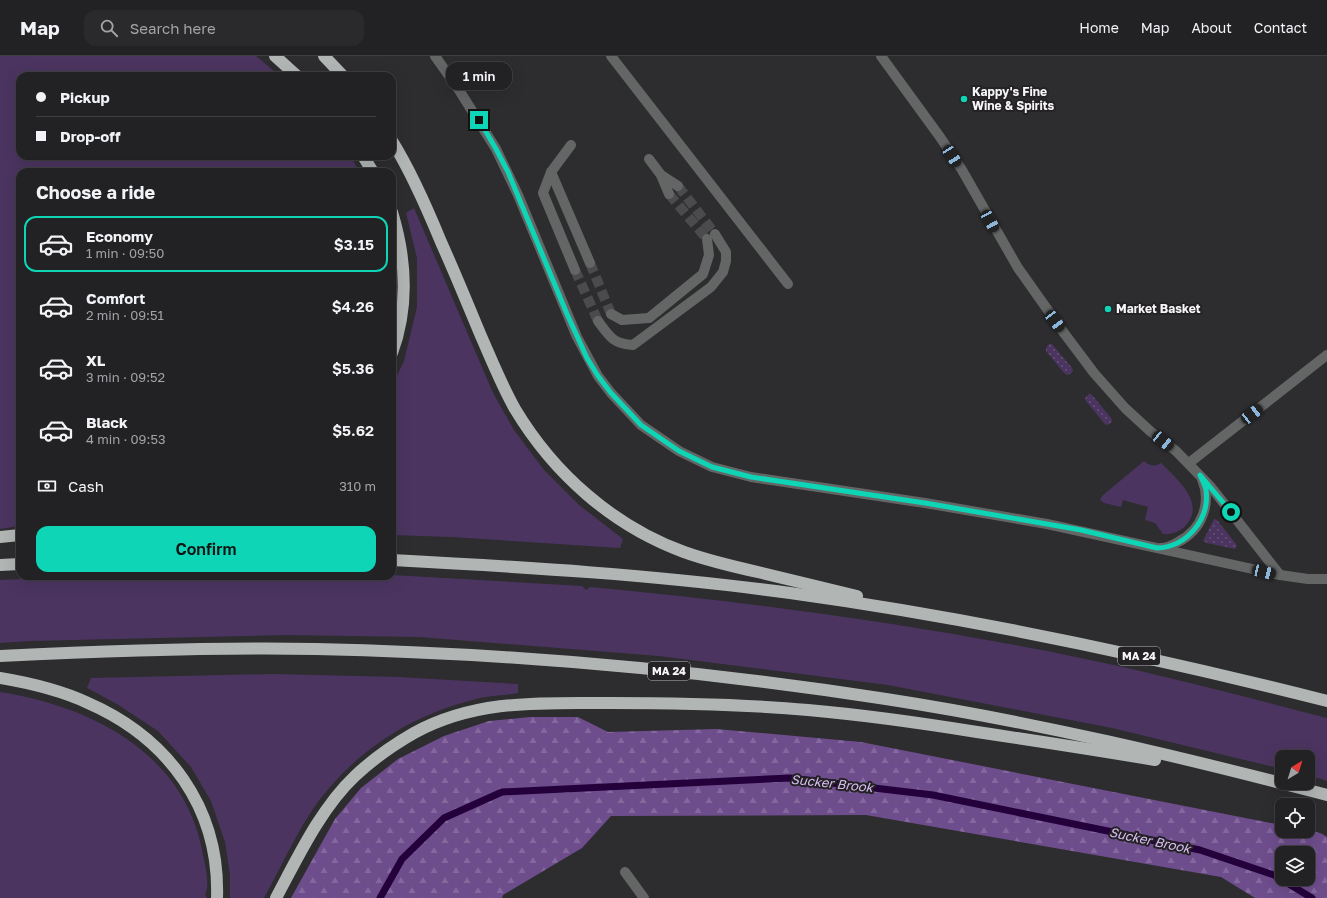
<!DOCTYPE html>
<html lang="en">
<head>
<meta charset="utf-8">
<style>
	:root { --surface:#222123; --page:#2a292b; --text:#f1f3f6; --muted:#a2a3a6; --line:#3f3e41; --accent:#0dd5b5 }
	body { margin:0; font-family:"Golos Text",sans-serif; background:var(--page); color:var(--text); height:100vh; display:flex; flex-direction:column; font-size:15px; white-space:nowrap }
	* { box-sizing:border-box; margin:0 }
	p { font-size:13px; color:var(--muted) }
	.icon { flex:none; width:22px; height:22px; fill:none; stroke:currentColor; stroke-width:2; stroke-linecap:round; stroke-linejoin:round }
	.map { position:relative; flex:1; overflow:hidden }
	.panel { position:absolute; left:16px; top:112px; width:380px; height:412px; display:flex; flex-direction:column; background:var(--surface); border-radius:12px; box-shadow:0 4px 16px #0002,0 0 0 1px var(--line) }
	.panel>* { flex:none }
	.banner { position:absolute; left:16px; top:16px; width:380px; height:88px; border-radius:12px; box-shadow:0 4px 16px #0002,0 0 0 1px var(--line); display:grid; align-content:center; height:88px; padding:0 20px; background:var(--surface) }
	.needle { width:26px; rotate:38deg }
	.controls { position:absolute; left:1275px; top:694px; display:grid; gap:8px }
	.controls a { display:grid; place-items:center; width:40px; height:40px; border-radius:8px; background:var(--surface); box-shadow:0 4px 16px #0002,0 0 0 1px var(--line); font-size:20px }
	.end { position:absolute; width:18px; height:18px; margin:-9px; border:5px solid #0dd5b5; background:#111; box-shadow:0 0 0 2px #111 }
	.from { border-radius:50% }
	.bubble { position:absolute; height:28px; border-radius:12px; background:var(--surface); box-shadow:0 4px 16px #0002,0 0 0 1px var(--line); font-size:13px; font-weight:600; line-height:28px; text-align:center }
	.car { position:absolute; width:12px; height:24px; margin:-12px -6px; border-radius:5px; box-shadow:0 0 3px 1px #0007; background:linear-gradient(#222 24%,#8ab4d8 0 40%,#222 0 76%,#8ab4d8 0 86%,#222 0) }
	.banner b { display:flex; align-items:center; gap:14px; height:38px; font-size:15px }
	.banner b+b { border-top:1px solid var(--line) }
	.banner i { width:10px; height:10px; background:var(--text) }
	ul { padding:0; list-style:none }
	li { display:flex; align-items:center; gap:12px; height:56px; margin:0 8px 6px; padding:0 12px; border:2px solid transparent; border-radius:12px }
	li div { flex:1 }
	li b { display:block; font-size:15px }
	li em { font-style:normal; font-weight:600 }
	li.on { border-color:var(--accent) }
	li>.icon { width:36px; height:36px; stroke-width:1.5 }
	h2 { padding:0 20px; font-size:18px; line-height:48px }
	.pay { display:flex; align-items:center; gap:10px; height:44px; padding:0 20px; font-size:15px }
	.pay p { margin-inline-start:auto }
	.button { display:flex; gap:8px; margin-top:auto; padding:8px 20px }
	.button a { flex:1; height:46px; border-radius:12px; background:var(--accent); color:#111; font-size:16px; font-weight:600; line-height:46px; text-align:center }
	header { display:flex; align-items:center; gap:24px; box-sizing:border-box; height:56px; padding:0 20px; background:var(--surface); border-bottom:1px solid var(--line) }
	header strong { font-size:19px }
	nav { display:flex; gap:22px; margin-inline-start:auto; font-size:14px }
	.search { width:280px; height:36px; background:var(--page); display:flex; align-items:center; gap:10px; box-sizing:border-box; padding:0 14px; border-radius:12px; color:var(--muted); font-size:15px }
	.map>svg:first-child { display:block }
	.grass { fill:#4b3560 }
	.forest { fill:url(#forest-firs); fill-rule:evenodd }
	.garden { fill:url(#garden-dots) }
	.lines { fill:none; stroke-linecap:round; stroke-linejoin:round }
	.stream { stroke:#24013b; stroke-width:7 }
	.minor-tunnel { stroke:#4b4a4d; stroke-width:10; stroke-dasharray:10 5; stroke-linecap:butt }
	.minor { stroke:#646666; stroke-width:10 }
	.highway { stroke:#b1b6b4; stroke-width:12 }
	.route { stroke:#0dd5b5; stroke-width:5 }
	.poi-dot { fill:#0dd5b5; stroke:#242225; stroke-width:1.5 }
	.labels { text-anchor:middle; stroke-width:4; stroke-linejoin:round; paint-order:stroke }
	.shield { fill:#242225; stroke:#b6b5b7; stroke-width:1 }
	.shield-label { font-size:11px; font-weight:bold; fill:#f5f4f6 }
	.poi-label { font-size:12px; font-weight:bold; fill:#f5f4f6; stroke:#242225; text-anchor:start }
	.water-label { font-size:13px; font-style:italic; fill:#d7bdf3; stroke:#242225 }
</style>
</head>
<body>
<header>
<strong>Map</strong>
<div class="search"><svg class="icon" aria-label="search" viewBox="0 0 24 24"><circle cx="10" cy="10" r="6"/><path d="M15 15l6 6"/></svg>Search here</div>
<nav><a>Home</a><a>Map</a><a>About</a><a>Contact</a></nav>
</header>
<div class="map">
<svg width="1327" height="842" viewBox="0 0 1327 842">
	<defs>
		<pattern id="forest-firs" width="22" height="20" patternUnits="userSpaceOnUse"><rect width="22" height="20" fill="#6e4d8c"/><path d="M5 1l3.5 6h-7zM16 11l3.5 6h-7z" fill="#83679d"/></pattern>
		<pattern id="garden-dots" width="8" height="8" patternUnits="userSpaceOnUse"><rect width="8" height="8" fill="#4b3560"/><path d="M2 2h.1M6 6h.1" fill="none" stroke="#665377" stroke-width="1.8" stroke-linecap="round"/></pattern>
	</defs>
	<rect width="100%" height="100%" fill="#2d2c2f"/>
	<!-- grass -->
	<g class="grass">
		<path d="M0 0H256L280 20H20V100H350L360 116H20V470L0 473Z"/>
		<path d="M414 152 493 337 514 374 544 414 579 449 623 483 620 492 452 481 392 479V330L404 305 417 251V202L406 157Z"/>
		<path d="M1144 405C1149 410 1156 411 1161 407 1177 423 1206 447 1186 469 1181 475 1172 479 1163 478L1155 467 1145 464 1148 451 1123 444 1121 451 1104 447 1100 444 1102 440Z"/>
		<path d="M392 519 582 530 586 534 590 531C733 544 874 563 1015 589 1120 608 1224 635 1327 662V725L1308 719V701H1282V713L1112 672 888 629 659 600 419 581 286 579 30 585 0 587V524L86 520Z"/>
		<path d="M273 618 399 621 518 628V637C507 639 496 639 485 641 477 642 470 645 462 647 399 665 344 705 309 759 292 786 279 815 264 842H230V819L225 786 211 745 191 711 158 675 117 648 87 632 91 622Z"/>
		<path d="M0 636C90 650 183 696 202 794 204 806 211 828 205 838L207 842H0Z"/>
	</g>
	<!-- forest -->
	<path class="forest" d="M530 661H578L608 676 716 673 861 686 1281 769 1282 775C1294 775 1317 772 1327 781V842H1255L1221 821 866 759 611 760 582 792 503 839 502 842H291L335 763 361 732 398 703 444 680 489 665ZM1282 797H1308V823H1282Z"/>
	<!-- garden -->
	<g class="garden">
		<path d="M1049 288H1052L1072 312 1073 315 1070 318 1067 319 1064 317 1046 295V292Z"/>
		<path d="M1089 338 1092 339 1111 362 1112 365 1110 368 1106 369 1104 367 1086 345 1085 342Z"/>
		<path d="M1214 463 1217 464 1236 488 1237 490 1235 493 1207 487 1203 485Z"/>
	</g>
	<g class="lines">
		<!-- stream -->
		<path class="stream" d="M380 842 402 803 444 762 502 736 790 722 933 739 1200 794 1274 819 1312 842"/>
		<!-- minor-tunnel -->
		<g class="minor-tunnel">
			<path d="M678 130 715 178"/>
			<path d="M669 138 707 183"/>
			<path d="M590 207 611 258"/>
			<path d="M575 214 598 265"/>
		</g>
		<!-- minor -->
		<g class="minor">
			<path d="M435 0 459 34 496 93 518 139 577 281 598 320 611 337 641 369 679 395 712 411 751 421 925 447 1047 468 1280 519 1308 523H1327"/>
			<path d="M611 0 788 228"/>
			<path d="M881 0 940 81 962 114 1018 212 1064 277 1094 317 1125 352 1150 375 1176 395 1211 431 1280 519"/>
			<path d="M571 89 551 116 543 137 575 214"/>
			<path d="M649 103 661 119 669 138"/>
			<path d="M551 116 590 207"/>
			<path d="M661 119 678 130"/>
			<path d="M611 258 622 264 649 262 703 218 709 199 707 183"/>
			<path d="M598 265C609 280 613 288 633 289L711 231 723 216 726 205V196L715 178"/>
			<path d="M1189 407 1327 299"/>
			<path d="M1161 492C1167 492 1173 489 1178 486 1202 474 1212 447 1202 423"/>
			<path d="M625 816 644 842"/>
		</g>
		<!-- highway -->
		<g class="highway">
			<path d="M275 0 297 20"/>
			<path d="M324 0 343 20"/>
			<path d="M392 85C412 117 427 152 441 186 455 217 468 249 481 280 492 305 502 330 515 353 554 418 613 470 684 496 709 505 735 511 762 517 794 525 825 532 857 540"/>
			<path d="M363 100 373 116"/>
			<path d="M392 156C406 202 409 251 392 297"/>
			<path d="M0 481 20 479"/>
			<path d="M392 504C525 511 658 519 790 537 972 562 1150 600 1327 645"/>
			<path d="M0 509 20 508"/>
			<path d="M0 600C105 595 211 591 316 593 507 597 698 614 886 643 1035 666 1182 701 1327 739"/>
			<path d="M0 622C30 627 60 634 88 647 168 682 220 752 217 842"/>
			<path d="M276 842C298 801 321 752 355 720 373 703 393 689 414 677 476 643 541 647 609 647 675 647 742 648 808 654 865 659 921 667 977 676 1037 685 1096 694 1155 704"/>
		</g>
	</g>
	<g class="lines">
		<!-- route -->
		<path class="route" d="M479 64 496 93 508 116 567 258 587 302 598 320 611 337 641 369 679 395 712 411 751 421 925 447 1024 464 1081 474 1157 492C1187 491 1210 463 1206 434 1205 429 1202 424 1200 419L1231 456"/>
	</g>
	<!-- markers -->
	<g class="poi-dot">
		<circle cx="964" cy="43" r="4"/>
		<circle cx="1108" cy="253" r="4"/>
	</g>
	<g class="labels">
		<!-- shield labels -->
		<g class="shield">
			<rect x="1118" y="591" width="42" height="18" rx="3"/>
			<rect x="648" y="606" width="42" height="18" rx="3"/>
		</g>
		<g class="shield-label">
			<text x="1139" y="604">MA 24</text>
			<text x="669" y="619">MA 24</text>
		</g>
		<!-- poi labels -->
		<g class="poi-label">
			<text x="972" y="40">Kappy's Fine<tspan x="972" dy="14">Wine &amp; Spirits</tspan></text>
			<text x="1116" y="257">Market Basket</text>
		</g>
		<!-- water labels -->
		<g class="water-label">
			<text transform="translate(832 727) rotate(6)" y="5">Sucker Brook</text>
			<text transform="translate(1150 784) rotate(12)" y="5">Sucker Brook</text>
		</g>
	</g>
</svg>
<div class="controls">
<a><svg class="needle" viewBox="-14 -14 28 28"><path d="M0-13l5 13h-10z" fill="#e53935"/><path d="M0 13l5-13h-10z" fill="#a2a3a6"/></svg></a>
<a><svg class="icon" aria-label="locate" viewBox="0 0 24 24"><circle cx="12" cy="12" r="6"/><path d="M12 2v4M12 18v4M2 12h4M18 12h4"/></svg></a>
<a><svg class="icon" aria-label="layers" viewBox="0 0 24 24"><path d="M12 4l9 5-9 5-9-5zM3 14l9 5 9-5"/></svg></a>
</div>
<i class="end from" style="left:1231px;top:456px"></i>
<i class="end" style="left:479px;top:64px"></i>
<div class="bubble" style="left:446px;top:6px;width:66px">1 min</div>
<i class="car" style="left:952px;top:100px;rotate:147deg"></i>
<i class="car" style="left:990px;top:165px;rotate:151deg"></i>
<i class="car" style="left:1055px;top:265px;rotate:143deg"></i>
<i class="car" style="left:1252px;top:358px;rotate:52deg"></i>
<i class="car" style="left:1163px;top:385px;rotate:129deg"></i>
<i class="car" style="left:1264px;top:516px;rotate:103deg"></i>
<div class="banner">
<b><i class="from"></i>Pickup</b>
<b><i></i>Drop-off</b>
</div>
<section class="panel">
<h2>Choose a ride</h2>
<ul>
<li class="on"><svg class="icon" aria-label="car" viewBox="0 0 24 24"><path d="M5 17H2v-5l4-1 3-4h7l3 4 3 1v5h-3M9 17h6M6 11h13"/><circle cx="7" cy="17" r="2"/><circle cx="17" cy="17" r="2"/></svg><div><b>Economy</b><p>1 min · 09:50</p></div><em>$3.15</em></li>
<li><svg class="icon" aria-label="car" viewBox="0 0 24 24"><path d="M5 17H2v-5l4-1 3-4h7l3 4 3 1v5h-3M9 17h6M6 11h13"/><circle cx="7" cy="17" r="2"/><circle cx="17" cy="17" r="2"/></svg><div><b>Comfort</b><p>2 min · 09:51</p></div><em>$4.26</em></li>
<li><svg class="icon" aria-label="car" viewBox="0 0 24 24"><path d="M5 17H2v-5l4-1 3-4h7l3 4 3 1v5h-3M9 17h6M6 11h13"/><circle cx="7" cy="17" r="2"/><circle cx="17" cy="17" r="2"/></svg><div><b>XL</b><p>3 min · 09:52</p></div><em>$5.36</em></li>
<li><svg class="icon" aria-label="car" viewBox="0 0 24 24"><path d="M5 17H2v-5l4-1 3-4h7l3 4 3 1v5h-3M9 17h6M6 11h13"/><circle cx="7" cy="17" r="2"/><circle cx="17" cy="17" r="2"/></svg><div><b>Black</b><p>4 min · 09:53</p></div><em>$5.62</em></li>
</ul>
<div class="pay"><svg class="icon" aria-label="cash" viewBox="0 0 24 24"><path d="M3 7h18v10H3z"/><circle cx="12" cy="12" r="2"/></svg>Cash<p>310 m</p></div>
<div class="button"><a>Confirm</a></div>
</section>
</div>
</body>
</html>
